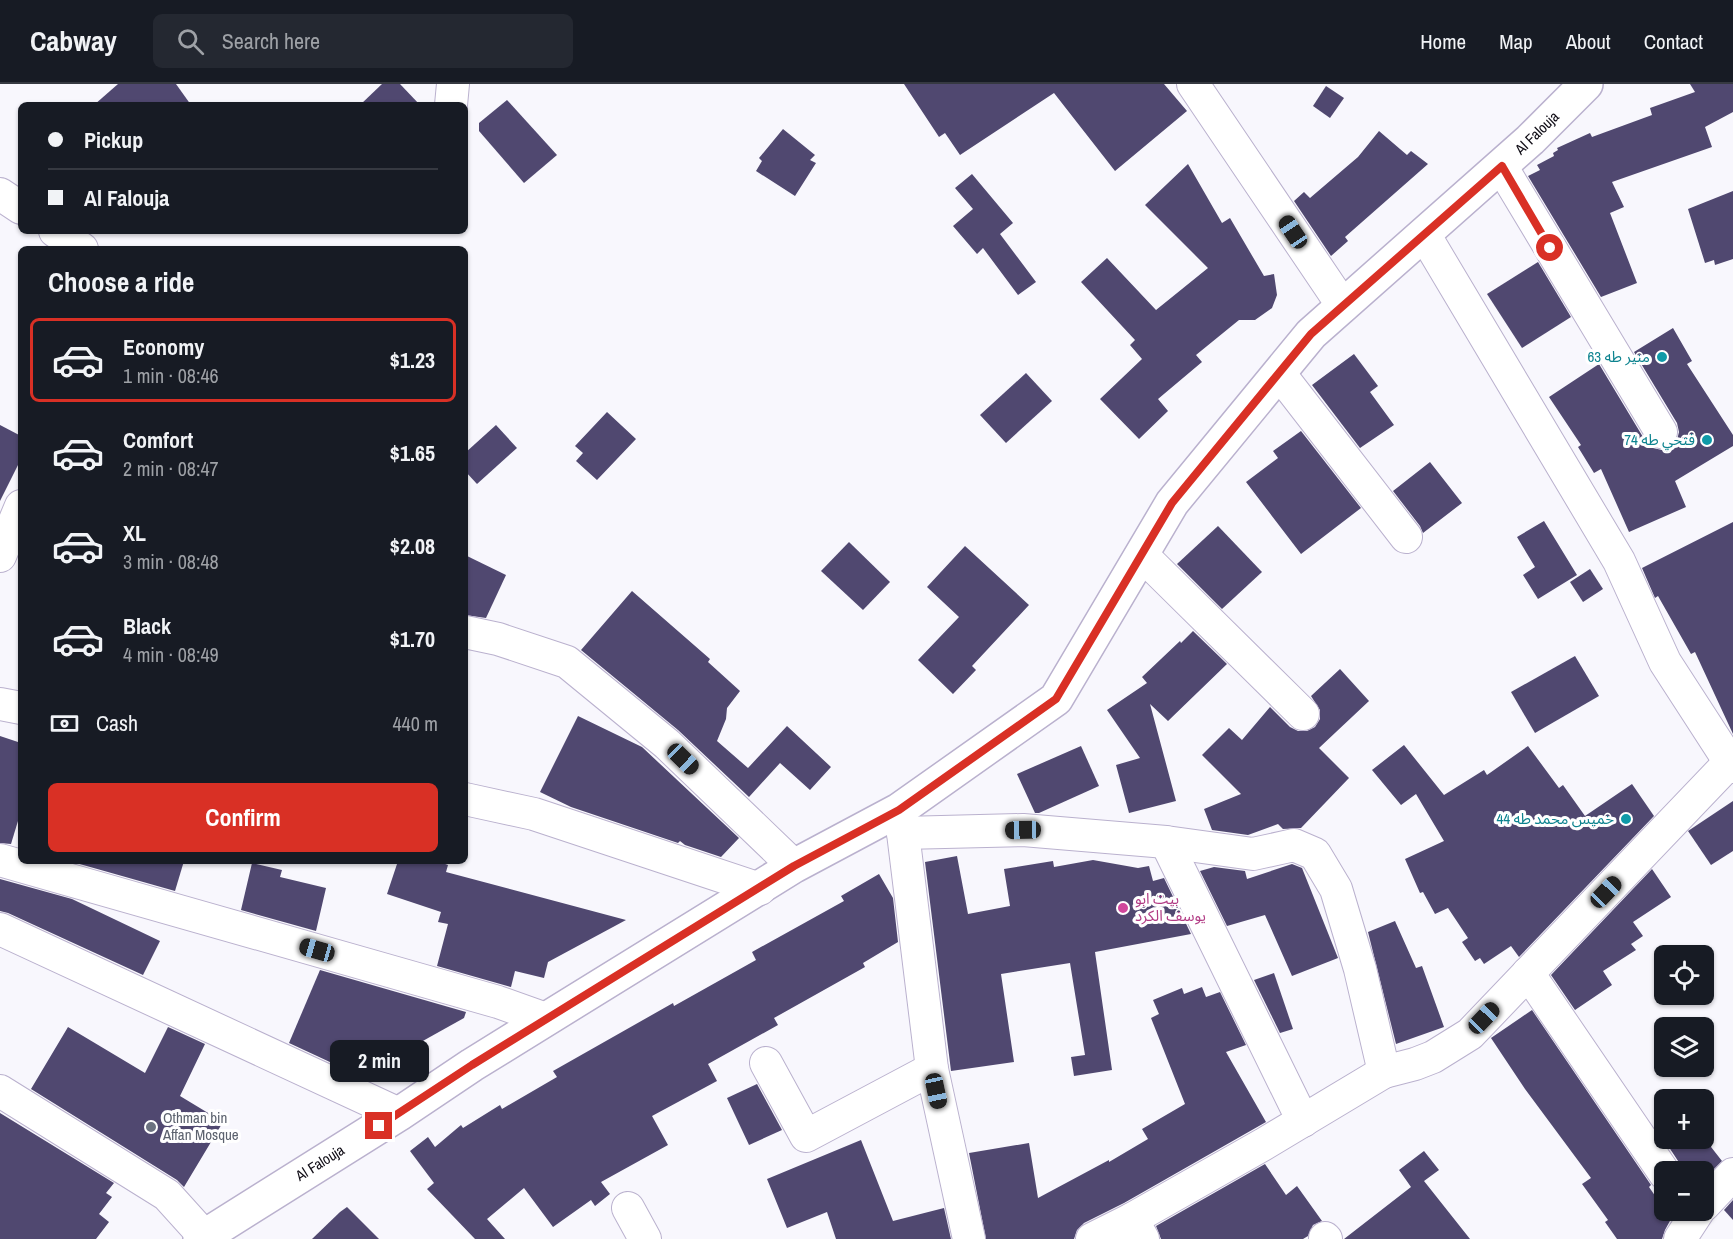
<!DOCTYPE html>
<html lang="en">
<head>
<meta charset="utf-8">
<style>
	:root { --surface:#171b24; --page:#242831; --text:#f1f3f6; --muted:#9ea1a6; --line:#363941; --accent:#d93025 }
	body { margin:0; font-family:"Archivo Narrow","Noto Sans Arabic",sans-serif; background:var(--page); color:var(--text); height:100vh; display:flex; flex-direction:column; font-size:22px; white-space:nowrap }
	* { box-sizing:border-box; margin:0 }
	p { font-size:20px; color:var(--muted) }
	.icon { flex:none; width:33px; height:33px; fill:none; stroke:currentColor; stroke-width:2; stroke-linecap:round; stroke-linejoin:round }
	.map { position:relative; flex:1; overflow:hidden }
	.panel { position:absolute; left:18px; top:162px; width:450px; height:618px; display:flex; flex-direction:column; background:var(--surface); border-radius:9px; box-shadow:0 2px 4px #0004 }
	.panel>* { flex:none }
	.top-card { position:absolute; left:18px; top:18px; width:450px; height:132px; border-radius:9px; box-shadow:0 2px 4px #0004; display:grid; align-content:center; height:132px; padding:0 30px; background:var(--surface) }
	.fabs { position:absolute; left:1654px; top:861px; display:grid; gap:12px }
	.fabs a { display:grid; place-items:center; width:60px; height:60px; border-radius:9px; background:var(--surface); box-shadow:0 2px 4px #0004; font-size:30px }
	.end { position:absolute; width:27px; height:27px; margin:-14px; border:8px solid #d93025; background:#fff; box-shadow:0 0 0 3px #fff }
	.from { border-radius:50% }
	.bubble { position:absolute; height:42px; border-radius:9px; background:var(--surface); box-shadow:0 2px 4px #0004; font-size:20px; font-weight:700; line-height:42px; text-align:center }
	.car { position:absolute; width:18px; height:36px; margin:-18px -9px; border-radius:8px; box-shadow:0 0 4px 2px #0007; background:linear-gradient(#222 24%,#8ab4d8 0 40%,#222 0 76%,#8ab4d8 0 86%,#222 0) }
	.top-card b { display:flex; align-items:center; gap:21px; height:57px; font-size:22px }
	.top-card b+b { border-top:2px solid var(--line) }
	.top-card i { width:15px; height:15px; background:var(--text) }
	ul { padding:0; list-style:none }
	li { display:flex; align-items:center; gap:18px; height:84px; margin:0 12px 9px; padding:0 18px; border:3px solid transparent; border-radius:9px }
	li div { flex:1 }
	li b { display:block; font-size:22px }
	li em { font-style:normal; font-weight:700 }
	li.active { border-color:var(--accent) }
	li>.icon { width:54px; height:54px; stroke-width:1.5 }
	h2 { padding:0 30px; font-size:27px; line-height:72px }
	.pay { display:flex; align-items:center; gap:15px; height:66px; padding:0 30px; font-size:22px }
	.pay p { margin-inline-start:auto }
	.cta { display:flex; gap:12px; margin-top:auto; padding:12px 30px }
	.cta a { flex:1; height:69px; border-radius:9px; background:var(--accent); color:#fff; font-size:24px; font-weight:700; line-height:69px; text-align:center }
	header { display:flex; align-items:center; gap:36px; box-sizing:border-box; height:84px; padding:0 30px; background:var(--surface); border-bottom:2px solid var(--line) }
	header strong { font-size:28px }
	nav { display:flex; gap:33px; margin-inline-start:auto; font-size:21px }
	.search { width:420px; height:54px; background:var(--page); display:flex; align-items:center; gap:15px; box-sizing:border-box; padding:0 21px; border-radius:9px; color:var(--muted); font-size:22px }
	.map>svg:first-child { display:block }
	.building { fill:#504870 }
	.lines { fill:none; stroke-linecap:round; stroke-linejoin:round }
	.minor-casing { stroke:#bab1ce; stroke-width:34 }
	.major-casing { stroke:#bab1ce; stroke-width:36 }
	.minor { stroke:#fff; stroke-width:32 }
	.major { stroke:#fff; stroke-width:33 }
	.route { stroke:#d93025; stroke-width:8 }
	.culture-dot { fill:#0f9aa8; stroke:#fff; stroke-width:2 }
	.hotel-dot { fill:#d1479c; stroke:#fff; stroke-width:2 }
	.worship-dot { fill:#6b7280; stroke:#fff; stroke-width:2 }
	.labels { text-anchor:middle; stroke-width:6; stroke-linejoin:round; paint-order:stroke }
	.street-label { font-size:15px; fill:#0e0b14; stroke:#fff }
	.culture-label { font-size:15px; fill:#0d838f; stroke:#fff; text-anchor:end }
	.hotel-label { font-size:15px; fill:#b23c85; stroke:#fff; text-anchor:start }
	.worship-label { font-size:15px; fill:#5b616d; stroke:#fff; text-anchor:start }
</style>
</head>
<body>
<header>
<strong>Cabway</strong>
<div class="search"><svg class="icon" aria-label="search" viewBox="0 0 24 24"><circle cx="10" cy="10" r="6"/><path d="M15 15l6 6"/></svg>Search here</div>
<nav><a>Home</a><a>Map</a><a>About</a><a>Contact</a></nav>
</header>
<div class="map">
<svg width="1733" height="1155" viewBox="0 0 1733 1155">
	<rect width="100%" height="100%" fill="#f8f7fd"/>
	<!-- building -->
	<g class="building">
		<path d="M118 0H176L191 21H94Z"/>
		<path d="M382 0H400L420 21H360Z"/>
		<path d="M904 0H1164L1187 27 1115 87 1054 9 960 71 945 49 939 53Z"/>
		<path d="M1690 0H1733V28L1705 43 1712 63 1612 98 1624 123 1610 129 1637 199 1601 213 1528 92 1540 86 1537 81 1554 72 1553 69 1558 66 1557 64 1590 49 1592 53 1652 31 1650 24 1695 8Z"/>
		<path d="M1326 2 1344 14 1330 34 1313 22Z"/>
		<path d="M507 16 557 71 524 99 479 47V39Z"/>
		<path d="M783 45 815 71 810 76 816 79 795 112 756 87 762 77 759 74Z"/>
		<path d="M1379 47 1407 71 1411 67 1428 80 1345 153 1348 157 1331 172 1294 117 1304 108 1310 114 1358 73Z"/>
		<path d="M1188 80 1222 139 1230 134 1264 192 1274 190 1277 211 1272 224 1255 236H1239L1196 271 1202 278 1158 315 1168 327 1139 355 1100 315 1142 275 1130 261 1135 256 1081 198 1107 174 1156 226 1208 184 1145 121Z"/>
		<path d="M972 90 1013 139 1000 150 1036 198 1018 211 983 164 977 170 953 142 973 125 955 104Z"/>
		<path d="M1733 107V175L1715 181 1714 176 1705 179 1688 125Z"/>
		<path d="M1538 178 1571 233 1522 264 1487 210Z"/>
		<path d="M1673 244 1692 277 1687 280 1733 351V362L1675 397 1686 423 1629 448 1601 385 1594 389 1578 363 1581 361 1549 313 1599 280 1646 358 1653 364 1662 366 1670 364 1677 356 1679 348 1677 339 1634 268Z"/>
		<path d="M1354 270 1378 302 1370 308 1394 341 1360 364 1312 301Z"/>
		<path d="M1026 289 1052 317 1006 359 980 331Z"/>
		<path d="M607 328 636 355 597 396 576 377 583 369 575 362Z"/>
		<path d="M0 341 21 352V375L0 417Z"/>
		<path d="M496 341 517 364 477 400 465 387V369Z"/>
		<path d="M1301 347 1361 424 1301 470 1246 398 1278 374 1273 367Z"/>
		<path d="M1430 378 1462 419 1423 449 1420 442 1393 407Z"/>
		<path d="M1544 437 1577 491 1538 515 1523 491 1535 483 1517 453Z"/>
		<path d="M1733 438V650L1695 568 1691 570 1658 512 1655 514 1642 484Z"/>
		<path d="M1218 442 1262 488 1222 525 1177 480Z"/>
		<path d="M849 458 890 498 863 526 821 487Z"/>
		<path d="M965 462 1029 521 972 582 976 586 953 610 918 576 959 533 927 503Z"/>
		<path d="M465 471 506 491 486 534 465 531Z"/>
		<path d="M1590 485 1603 505 1583 518 1570 498Z"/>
		<path d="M632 507 710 575 708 578 740 607 727 624 726 635 717 657 748 684 787 642 831 683 810 706 780 679 749 713 678 646 581 566Z"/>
		<path d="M1193 547 1227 580 1168 637 1150 620 1176 717 1129 729 1116 681 1140 674 1107 626 1147 599 1142 593 1180 557 1181 559Z"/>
		<path d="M1575 572 1599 612 1535 649 1511 608Z"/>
		<path d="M1340 585 1369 617 1319 664 1349 694 1301 744 1283 745 1278 740 1248 751 1212 746 1204 725 1241 710 1202 671 1229 644 1242 656 1270 623 1290 643 1298 647H1307L1315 643 1320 635V626L1311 612Z"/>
		<path d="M578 632 642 663 739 754 721 773 685 761 680 757 678 759 571 723 540 708Z"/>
		<path d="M0 652 21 659V727L11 760 0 759Z"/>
		<path d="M1404 661 1444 711 1484 686 1487 691 1528 662 1559 704 1563 701 1585 732 1632 700 1654 732 1519 873 1511 862 1484 880 1480 874 1475 877 1462 858 1468 854 1448 824 1435 830 1423 808 1420 809 1405 775 1444 757 1416 710 1401 721 1372 686Z"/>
		<path d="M1081 662 1099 702 1039 729H1035L1017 690Z"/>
		<path d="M1733 717V767L1711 781 1688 747Z"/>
		<path d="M957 772 968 830 1010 822 1004 785 1053 777 1054 783 1093 776 1138 784 1149 782 1153 797 1164 794 1191 850 1095 868 1112 986 1074 992 1071 973 1085 971 1070 879 1001 890 1014 978 951 987 925 778Z"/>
		<path d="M69 777H184L175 807Z"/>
		<path d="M398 777H437L448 781 446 788 626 836 548 878 544 894 515 887 511 903 437 882 448 840 438 838 441 828 387 810Z"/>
		<path d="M252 779 282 786 280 793 326 804 316 847 241 826Z"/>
		<path d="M1292 780 1302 784 1338 874 1292 892 1265 831 1227 842 1200 787 1214 783 1245 787 1247 795Z"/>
		<path d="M1652 785 1671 813 1633 838 1643 852 1631 860 1636 866 1603 887 1612 901 1575 926 1551 891Z"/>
		<path d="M879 790 893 814 898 858 863 879 865 883 774 934 778 941 708 980 717 997 652 1032 668 1061 601 1098 610 1110 595 1122 591 1116 553 1143 524 1104 487 1135 505 1155H475L427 1105 434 1099 410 1067 428 1053 435 1063 461 1041 463 1044 500 1021 502 1025 557 993 553 987 673 919 674 922 756 876 752 868 844 817 841 812Z"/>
		<path d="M0 795 72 815 160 857 143 891 8 829 0 827Z"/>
		<path d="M1395 837 1416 884 1422 882 1444 943 1396 960 1368 848Z"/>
		<path d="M320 886 466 928 464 934 360 992 289 959Z"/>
		<path d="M1274 889 1293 945 1280 949 1254 896Z"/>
		<path d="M1202 903 1206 913 1220 908 1246 961 1226 968 1266 1038 1124 1119 1084 1139 1077 1146 1074 1155H986L969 1069 1029 1059 1038 1114 1109 1076V1078L1148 1055 1142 1045 1185 1020 1151 934 1159 930 1153 916 1182 904 1184 910Z"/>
		<path d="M1532 926 1651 1101 1649 1103 1671 1135 1665 1146 1662 1155H1617L1605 1138 1608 1136 1582 1100 1591 1094 1525 1005 1491 954Z"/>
		<path d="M68 943 145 989 168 943 205 960 180 1012 223 1038 184 1103 177 1096 31 1005Z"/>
		<path d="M757 1000 782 1046 749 1061 727 1014Z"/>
		<path d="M0 1029 114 1099 106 1109 112 1113 99 1130 109 1138 96 1155H0Z"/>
		<path d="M1663 1054H1704L1722 1077 1704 1095V1088H1683L1680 1080Z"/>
		<path d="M861 1056 893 1137 944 1124 951 1155H836L827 1128 787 1144 767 1095Z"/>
		<path d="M1424 1067 1439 1086 1424 1097 1470 1155H1344L1411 1103 1399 1086Z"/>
		<path d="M1265 1080 1286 1111 1297 1102 1322 1137 1313 1141 1308 1152 1303 1155H1161L1156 1142Z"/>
		<path d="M1733 1116V1136L1724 1126Z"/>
		<path d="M347 1123 379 1155H312L340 1128Z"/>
	</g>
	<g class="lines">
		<defs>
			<g id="minor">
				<path d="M1193 0 1343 222"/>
				<path d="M451 21 453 0"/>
				<path d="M1501 82 1661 348"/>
				<path d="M0 110 21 124"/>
				<path d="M55 147 82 165"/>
				<path d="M1424 150 1619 477 1665 578 1733 683"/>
				<path d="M1279 289 1406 453"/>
				<path d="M1142 471 1303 630"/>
				<path d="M0 472 21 422"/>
				<path d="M465 548 498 555 567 578 667 660 794 782"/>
				<path d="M0 620 21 624"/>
				<path d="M465 715 534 730 760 805"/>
				<path d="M899 726 903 749 1023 746 1166 758 1253 770 1294 761 1315 770 1336 805 1360 885 1384 988 1415 980 1433 973 1470 950 1730 678"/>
				<path d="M903 749 932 985 969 1155"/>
				<path d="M1166 758 1303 1037"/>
				<path d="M0 776 498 918 546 935"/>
				<path d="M0 845 399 1030"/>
				<path d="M1528 889 1665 1090"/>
				<path d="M766 979 806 1052 932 985"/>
				<path d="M0 1007 167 1111 204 1152"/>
				<path d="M1704 1121 1733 1090"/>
				<path d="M628 1124 645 1155"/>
				<path d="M1325 1154 1326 1155"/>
				<path d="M1092 1155 1132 1135"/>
				<path d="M1143 1155 1132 1135 1264 1060 1384 988"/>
				<path d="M1680 1155 1699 1126"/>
			</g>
			<path id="major" d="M200 1155 399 1030 472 981 794 782 899 726 1056 615 1172 419 1311 250 1530 56 1586 0"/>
		</defs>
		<!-- minor casing -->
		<use href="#minor" class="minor-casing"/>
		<!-- major casing -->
		<use href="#major" class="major-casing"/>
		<!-- minor -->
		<use href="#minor" class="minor"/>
		<!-- major -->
		<use href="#major" class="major"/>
	</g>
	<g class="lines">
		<!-- route -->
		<path class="route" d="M379 1042 472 981 794 782 899 726 1056 615 1172 419 1311 250 1502 82 1550 164"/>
	</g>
	<!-- markers -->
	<g class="culture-dot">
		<circle cx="1662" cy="273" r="6"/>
		<circle cx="1707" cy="356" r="6"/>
		<circle cx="1626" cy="735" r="6"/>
	</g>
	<circle class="hotel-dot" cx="1123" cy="824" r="6"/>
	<circle class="worship-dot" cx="151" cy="1043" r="6"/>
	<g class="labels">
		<!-- street labels -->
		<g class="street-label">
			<text transform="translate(1537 49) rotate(-44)" y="5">Al Falouja</text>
			<text transform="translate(320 1079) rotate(-32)" y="5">Al Falouja</text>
		</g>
		<!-- culture labels -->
		<g class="culture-label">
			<text x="1650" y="278">منير طه 63</text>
			<text x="1695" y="361">فتحي طه 74</text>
			<text x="1614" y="740">خميس محمد طه 44</text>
		</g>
		<!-- hotel labels -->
		<g class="hotel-label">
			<text x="1135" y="820">بيت ابو<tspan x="1135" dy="17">يوسف الكرد</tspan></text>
		</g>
		<!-- worship labels -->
		<g class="worship-label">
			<text x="163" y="1039">Othman bin<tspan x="163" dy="17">Affan Mosque</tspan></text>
		</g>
	</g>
</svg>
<div class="fabs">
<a><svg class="icon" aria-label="locate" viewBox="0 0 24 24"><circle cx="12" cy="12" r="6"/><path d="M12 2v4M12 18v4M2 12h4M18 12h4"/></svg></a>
<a><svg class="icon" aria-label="layers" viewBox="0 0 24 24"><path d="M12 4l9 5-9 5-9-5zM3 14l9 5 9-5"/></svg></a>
<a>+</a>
<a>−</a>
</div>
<i class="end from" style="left:1550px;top:164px"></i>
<i class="end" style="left:379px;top:1042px"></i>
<div class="bubble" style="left:330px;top:956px;width:99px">2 min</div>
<i class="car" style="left:1293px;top:148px;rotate:326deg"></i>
<i class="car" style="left:683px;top:675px;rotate:134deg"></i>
<i class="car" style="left:1023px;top:746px;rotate:269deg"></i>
<i class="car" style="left:1606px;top:808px;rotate:44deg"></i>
<i class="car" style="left:317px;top:866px;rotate:286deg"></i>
<i class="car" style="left:1484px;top:934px;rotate:44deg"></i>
<i class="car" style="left:936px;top:1007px;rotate:168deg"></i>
<div class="top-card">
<b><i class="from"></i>Pickup</b>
<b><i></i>Al Falouja</b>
</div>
<section class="panel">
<h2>Choose a ride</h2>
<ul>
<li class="active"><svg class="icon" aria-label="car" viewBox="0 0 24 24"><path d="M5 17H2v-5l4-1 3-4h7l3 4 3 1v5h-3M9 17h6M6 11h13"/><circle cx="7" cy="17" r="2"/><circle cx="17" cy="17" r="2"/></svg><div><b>Economy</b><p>1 min · 08:46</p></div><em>$1.23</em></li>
<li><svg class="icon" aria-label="car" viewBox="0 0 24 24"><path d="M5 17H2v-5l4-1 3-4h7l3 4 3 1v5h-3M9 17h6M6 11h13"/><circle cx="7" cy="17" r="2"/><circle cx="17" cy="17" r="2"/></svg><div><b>Comfort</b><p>2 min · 08:47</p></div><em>$1.65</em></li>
<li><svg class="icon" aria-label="car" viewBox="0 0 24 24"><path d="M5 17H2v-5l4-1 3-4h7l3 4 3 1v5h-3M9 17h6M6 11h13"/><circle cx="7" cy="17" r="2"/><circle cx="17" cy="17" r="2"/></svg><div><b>XL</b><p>3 min · 08:48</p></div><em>$2.08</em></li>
<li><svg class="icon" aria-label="car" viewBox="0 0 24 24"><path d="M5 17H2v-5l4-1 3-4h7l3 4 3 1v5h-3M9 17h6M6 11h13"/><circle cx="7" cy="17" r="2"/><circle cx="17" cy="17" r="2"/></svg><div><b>Black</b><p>4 min · 08:49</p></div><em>$1.70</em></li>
</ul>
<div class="pay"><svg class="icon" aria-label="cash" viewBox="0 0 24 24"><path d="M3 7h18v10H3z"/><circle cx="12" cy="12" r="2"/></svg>Cash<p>440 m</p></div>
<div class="cta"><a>Confirm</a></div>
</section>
</div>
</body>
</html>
